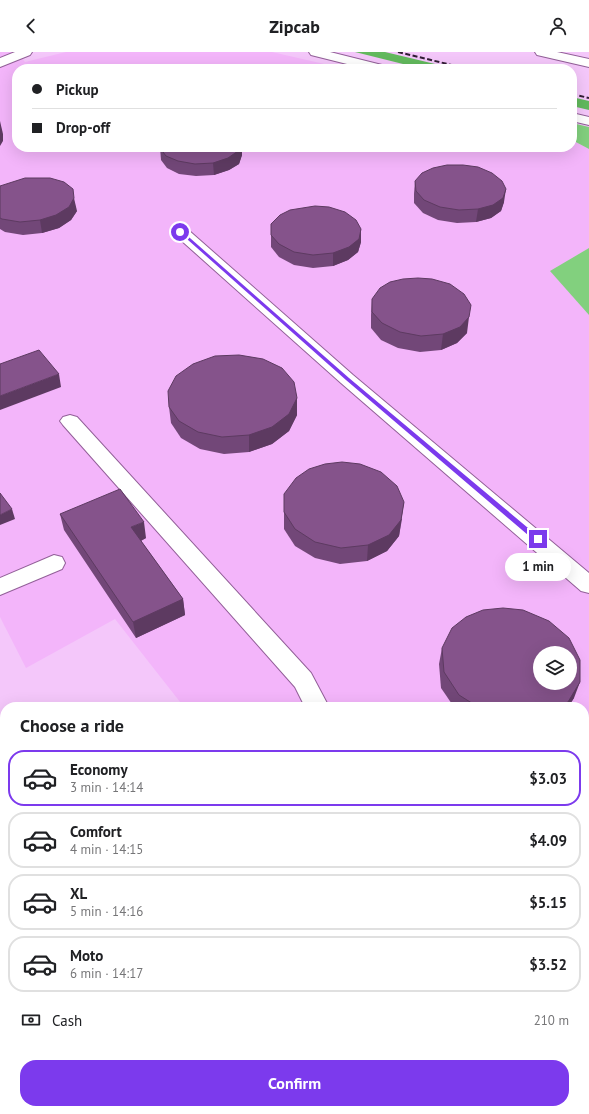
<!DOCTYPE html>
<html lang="en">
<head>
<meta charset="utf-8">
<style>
	:root { --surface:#fff; --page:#f2f2f2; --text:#202124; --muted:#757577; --line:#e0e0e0; --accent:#7c3aed }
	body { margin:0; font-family:"PT Sans",sans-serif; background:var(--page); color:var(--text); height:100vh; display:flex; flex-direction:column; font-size:15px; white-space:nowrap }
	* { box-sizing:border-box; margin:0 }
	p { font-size:13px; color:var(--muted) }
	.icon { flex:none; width:22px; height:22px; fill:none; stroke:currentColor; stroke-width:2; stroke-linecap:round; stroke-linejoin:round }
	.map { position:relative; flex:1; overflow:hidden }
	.panel { position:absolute; left:0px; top:650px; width:589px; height:412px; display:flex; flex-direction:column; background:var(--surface); border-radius:16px 16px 0 0; box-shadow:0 4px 16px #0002 }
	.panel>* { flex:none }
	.hud { position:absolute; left:12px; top:12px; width:565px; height:88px; border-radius:16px; box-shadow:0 4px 16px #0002; display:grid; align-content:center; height:88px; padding:0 20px; background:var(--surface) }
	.buttons { position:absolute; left:533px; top:594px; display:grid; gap:8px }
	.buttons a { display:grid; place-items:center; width:44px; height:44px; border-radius:50%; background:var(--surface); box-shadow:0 4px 16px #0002; font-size:20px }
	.end { position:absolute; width:18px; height:18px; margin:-9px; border:5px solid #7c3aed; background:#fff; box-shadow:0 0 0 2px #fff }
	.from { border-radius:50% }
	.bubble { position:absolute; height:28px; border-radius:14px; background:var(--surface); box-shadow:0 4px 16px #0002; font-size:13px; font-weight:700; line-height:28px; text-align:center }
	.hud b { display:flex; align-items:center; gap:14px; height:38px; font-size:15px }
	.hud b+b { border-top:1px solid var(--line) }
	.hud i { width:10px; height:10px; background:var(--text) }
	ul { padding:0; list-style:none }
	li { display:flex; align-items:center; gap:12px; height:56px; margin:0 8px 6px; padding:0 12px; border:2px solid var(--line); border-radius:16px }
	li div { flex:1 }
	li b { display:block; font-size:15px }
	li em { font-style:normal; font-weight:700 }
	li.selected { border-color:var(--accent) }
	li>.icon { width:36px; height:36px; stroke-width:1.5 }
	h2 { padding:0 20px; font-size:18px; line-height:48px }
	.pay { display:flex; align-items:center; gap:10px; height:44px; padding:0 20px; font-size:15px }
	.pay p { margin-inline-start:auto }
	.primary-button { display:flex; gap:8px; margin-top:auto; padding:8px 20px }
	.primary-button a { flex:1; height:46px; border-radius:16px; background:var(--accent); color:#fff; font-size:16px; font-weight:700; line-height:46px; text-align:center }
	header { display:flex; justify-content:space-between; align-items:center; height:52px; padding:0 20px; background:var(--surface); font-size:18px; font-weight:700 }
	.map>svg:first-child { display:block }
	.built { fill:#f3b5fa; fill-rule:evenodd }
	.green { fill:#82d07e }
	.forest { fill:#62b95d }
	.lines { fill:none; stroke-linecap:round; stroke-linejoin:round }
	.minor-casing { stroke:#925f98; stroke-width:2 }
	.major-casing { stroke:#925f98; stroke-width:2 }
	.minor { fill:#fff; fill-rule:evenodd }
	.major { fill:#fff; fill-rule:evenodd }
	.rail { stroke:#321c35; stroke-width:2; stroke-dasharray:5 2.5; stroke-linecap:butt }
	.wall { fill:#724778 }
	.shaded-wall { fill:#5d3a61 }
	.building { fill:#85538b; stroke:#5d3a61; fill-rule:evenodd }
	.route { fill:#7c3aed }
</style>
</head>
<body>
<header><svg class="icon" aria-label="back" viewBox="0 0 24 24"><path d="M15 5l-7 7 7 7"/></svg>Zipcab<svg class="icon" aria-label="person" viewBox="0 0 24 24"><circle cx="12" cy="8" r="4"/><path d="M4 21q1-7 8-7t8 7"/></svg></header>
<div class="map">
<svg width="589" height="1062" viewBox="0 0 589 1062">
	<rect width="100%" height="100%" fill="#f4c7fa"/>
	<!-- built -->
	<path class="built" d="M0 0H17L25 10 66 0H272L346 17H17V95H572V88L589 97V196L551 219 589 263V1062H381L375 1057H584V655H184L115 567 26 616 0 565ZM540 601H570V631H540Z"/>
	<!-- green -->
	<g class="green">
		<path d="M572 71 589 75V97L572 88Z"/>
		<path d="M589 196V263L550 219Z"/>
	</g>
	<!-- forest -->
	<g class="forest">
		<path d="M355 0H385L456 17H423Z"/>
		<path d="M572 45 589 49V58L572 54Z"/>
	</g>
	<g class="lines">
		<defs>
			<g id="minor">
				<path d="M535 0H557L589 7V15L537 3Z"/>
				<path d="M180 174 186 176 353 323 589 521V541L581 539 341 331 174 182 172 179 174 176Z"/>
				<path d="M70 363 77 365 311 621 329 655H305L295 635 63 373 60 369 63 365Z"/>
				<path d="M54 503 62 505 65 511 62 517 0 543V526Z"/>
				<path d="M0 738 5 739V763L0 762Z"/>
				<rect x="584" y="743" width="5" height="24"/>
				<rect x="584" y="799" width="5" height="26"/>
				<path d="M589 962V999L584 1001V964Z"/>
				<path d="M38 1057H73L71 1062H36Z"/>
				<path d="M322 1057H358L360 1062H324Z"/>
				<path d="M528 1057H561L559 1062H526Z"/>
			</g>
			<g id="major">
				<path d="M15 0H32L30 3 0 15V6Z"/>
				<path d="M309 0H330L386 14 388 17H367L311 3Z"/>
				<path d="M572 61 589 65V73L572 69Z"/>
			</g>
		</defs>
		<!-- minor casing -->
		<use href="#minor" class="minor-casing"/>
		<!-- major casing -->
		<use href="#major" class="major-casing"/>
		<!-- minor -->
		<use href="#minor" class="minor"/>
		<!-- major -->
		<use href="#major" class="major"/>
		<!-- rail -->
		<g class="rail">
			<path d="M398 0 468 17"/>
			<path d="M572 42 589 46"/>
		</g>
	</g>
	<!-- wall -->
	<g class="wall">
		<path d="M160 95H242V103L239 112 229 118 214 123 196 124 179 122 167 116 161 108Z"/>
		<path d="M415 129 504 150 501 159 491 166 476 170 457 171 438 168 423 161 414 151V142Z"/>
		<path d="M0 134 77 159 71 168 59 176 42 181 23 183 5 180 0 177Z"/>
		<path d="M361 177V190L358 200 348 208 333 214 313 216 294 213 279 205 271 195V183Z"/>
		<path d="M372 247 467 281 457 291 441 298 420 300 398 296 381 288 371 276V263Z"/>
		<path d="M297 346V363L289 379 272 392 249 400 224 402 200 397 181 386 171 371 169 355Z"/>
		<path d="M284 460 402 467 399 484 387 499 367 509 340 512 315 506 295 494 284 477Z"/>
		<path d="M60 462 146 486 141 489 183 547 185 563 136 586 64 478Z"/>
		<path d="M442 596 574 646 568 655H454L441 636 439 612Z"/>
	</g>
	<!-- shaded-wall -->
	<g class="shaded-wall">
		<path d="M0 69 3 82V89L0 94Z"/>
		<path d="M240 95H242V103L239 112 229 118 214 123 213 111Z"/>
		<path d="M506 137 504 150 501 159 491 166 476 170 478 157Z"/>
		<path d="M74 146 77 159 71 168 59 176 42 181 40 168Z"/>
		<path d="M361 177V190L358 200 348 208 333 214V201Z"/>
		<path d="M469 265 467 281 457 291 441 298 443 282Z"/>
		<path d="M59 322 61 335 0 358V344Z"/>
		<path d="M297 346V363L289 379 272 392 249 400V383Z"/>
		<path d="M404 450 399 484 387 499 367 509 368 493Z"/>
		<path d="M12 457 15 467 0 473V463Z"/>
		<path d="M144 470 146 486 134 492 131 475Z"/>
		<path d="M183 547 185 563 136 586 133 570Z"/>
		<path d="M580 630 574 646 568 655H559Z"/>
	</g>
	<!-- building -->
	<g class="building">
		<path d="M114 16H136L141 17H109Z"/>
		<path d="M160 95H240L238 99 228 106 213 111 195 112 178 109 166 104 160 96Z"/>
		<path d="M447 113H463L478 115 492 121 502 129 506 137 503 146 493 153 478 157 459 158 440 155 424 148 416 139 415 129 422 121 433 116Z"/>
		<path d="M25 126H50L64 130 73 137 74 146 69 155 56 163 40 168 20 170 2 167 0 166V134Z"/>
		<path d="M315 154 329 155 345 160 356 168 361 177 359 187 349 195 333 201 313 203 294 200 279 192 271 183V172L280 163 290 158Z"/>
		<path d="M418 226 432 227 450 232 464 242 471 253 469 265 460 275 443 282 421 284 400 280 382 271 372 260V247L380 236 390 230 403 227Z"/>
		<path d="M39 298 59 322 0 344V312Z"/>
		<path d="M239 303 263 307 282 316 294 330 297 346 289 362 272 375 249 383 222 385 198 380 179 369 169 355 168 339 176 324 193 312 215 304Z"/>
		<path d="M342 410 360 412 381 420 397 434 404 450 401 468 389 483 368 493 341 496 315 490 295 477 284 460V442L296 426 309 417 325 412Z"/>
		<path d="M120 437 144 470 131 475 183 547 133 570 60 462Z"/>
		<path d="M0 441 12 457 0 463Z"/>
		<path d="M503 556 523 558 549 569 569 586 580 608V630L568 650 559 655H478L459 643 444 620 442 596 452 576 466 565 483 558ZM540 601H570V631H540Z"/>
	</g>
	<!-- route -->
	<path class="route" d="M179 179H182L349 326 540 486V489H535L346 328 179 180Z"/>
</svg>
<div class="buttons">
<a><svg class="icon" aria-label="layers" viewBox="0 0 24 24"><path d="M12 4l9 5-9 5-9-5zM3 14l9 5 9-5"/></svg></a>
</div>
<i class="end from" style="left:180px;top:180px"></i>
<i class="end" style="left:538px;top:487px"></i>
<div class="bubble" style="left:505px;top:501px;width:66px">1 min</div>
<div class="hud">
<b><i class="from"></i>Pickup</b>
<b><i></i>Drop-off</b>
</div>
<section class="panel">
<h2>Choose a ride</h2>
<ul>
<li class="selected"><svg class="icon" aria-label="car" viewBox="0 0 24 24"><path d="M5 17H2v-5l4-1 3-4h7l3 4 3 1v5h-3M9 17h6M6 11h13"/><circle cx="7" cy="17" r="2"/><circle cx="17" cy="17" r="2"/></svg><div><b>Economy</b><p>3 min · 14:14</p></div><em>$3.03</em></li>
<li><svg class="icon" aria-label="car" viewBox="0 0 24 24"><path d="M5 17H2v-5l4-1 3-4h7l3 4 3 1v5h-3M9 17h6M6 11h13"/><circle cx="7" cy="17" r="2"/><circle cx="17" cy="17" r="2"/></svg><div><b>Comfort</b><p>4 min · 14:15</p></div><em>$4.09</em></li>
<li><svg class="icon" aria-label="car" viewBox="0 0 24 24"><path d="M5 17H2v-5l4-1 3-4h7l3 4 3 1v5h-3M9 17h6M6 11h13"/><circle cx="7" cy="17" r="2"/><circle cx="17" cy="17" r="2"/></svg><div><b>XL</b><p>5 min · 14:16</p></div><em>$5.15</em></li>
<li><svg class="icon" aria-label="car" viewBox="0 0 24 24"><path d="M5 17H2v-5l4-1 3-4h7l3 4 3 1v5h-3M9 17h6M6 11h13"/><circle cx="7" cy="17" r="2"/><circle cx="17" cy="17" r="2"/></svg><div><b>Moto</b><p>6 min · 14:17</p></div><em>$3.52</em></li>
</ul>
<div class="pay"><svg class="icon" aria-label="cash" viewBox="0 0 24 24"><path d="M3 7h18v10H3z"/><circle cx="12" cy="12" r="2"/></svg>Cash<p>210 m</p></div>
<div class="primary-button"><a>Confirm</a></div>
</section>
</div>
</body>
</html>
